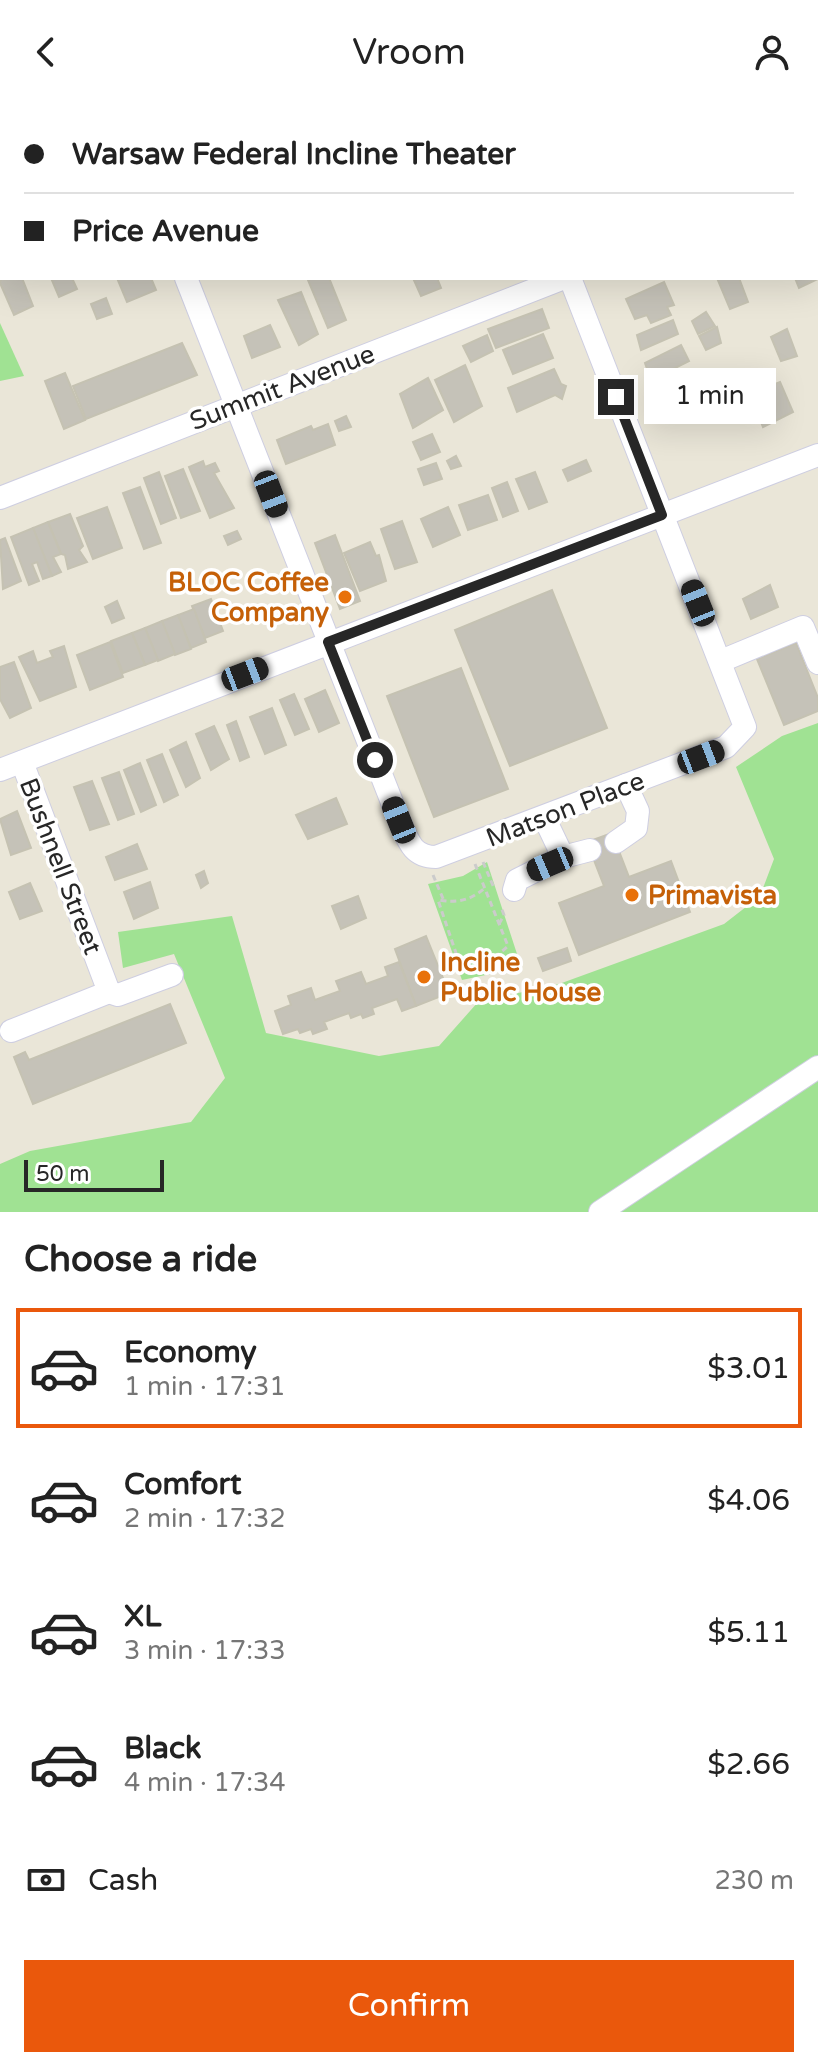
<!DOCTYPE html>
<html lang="en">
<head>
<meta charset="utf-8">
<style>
	:root { --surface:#fff; --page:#f6f6f6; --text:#222; --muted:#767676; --line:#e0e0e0; --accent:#ea580c }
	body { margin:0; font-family:"Varela Round",sans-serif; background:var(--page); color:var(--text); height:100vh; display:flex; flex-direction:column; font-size:30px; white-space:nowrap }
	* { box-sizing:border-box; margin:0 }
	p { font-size:26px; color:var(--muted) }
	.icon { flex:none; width:44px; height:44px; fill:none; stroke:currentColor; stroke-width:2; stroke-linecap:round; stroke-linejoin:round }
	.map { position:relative; height:1108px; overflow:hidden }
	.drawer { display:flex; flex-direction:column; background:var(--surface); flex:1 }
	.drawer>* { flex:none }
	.hud { position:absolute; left:0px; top:0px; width:818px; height:176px; box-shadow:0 8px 32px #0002; display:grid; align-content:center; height:176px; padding:0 24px; background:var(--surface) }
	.scale { position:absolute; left:24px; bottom:20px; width:140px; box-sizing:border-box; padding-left:8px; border:4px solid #272727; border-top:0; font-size:22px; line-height:28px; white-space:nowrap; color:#272727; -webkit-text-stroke:6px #fff; paint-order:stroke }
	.end { position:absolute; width:36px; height:36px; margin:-18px; border:10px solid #272727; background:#fff; box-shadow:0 0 0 4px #fff }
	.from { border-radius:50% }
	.bubble { position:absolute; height:56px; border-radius:0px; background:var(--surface); box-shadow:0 8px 32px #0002; font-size:26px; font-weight:600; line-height:56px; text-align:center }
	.car { position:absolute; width:24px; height:48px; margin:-24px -12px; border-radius:10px; box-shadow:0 0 6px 2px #0007; background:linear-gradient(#222 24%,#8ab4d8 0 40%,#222 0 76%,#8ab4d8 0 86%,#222 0) }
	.hud b { display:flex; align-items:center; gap:28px; height:76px; font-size:30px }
	.hud b+b { border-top:2px solid var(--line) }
	.hud i { width:20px; height:20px; background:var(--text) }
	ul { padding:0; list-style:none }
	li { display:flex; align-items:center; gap:24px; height:120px; margin:0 16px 12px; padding:0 8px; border:4px solid transparent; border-radius:0px }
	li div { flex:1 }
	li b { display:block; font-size:30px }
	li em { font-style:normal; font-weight:600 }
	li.selected { border-color:var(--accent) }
	li>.icon { width:72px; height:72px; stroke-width:1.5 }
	h2 { padding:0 24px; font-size:36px; line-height:96px }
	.pay { display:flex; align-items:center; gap:20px; height:88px; padding:0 24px; font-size:30px }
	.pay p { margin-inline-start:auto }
	.action { display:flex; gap:16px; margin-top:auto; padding:16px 24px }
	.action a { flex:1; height:92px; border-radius:0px; background:var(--accent); color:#fff; font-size:32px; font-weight:600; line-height:92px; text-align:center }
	header { display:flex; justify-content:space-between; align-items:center; height:104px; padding:0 24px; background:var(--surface); font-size:36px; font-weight:600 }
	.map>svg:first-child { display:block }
	.green { fill:#a0e293 }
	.building { fill:#c5c2b8; stroke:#c5c2b2; stroke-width:2 }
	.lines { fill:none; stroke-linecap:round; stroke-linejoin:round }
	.minor-casing { stroke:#cecee1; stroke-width:24 }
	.path { stroke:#cbcbcb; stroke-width:3; stroke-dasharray:6 4; stroke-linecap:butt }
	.minor { stroke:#fff; stroke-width:22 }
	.route { stroke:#272727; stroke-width:10 }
	.food-dot { fill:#e8710a; stroke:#fff; stroke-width:3 }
	.labels { text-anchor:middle; stroke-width:7; stroke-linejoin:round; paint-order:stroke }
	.street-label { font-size:26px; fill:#272727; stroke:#fff }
	.food-label { font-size:26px; font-weight:bold; fill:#c56008; stroke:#fff; text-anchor:start }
</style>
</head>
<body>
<header><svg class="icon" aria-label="back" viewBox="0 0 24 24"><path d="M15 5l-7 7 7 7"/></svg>Vroom<svg class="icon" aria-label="person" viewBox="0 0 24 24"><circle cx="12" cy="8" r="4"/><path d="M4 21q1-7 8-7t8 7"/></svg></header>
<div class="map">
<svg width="818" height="1108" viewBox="0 0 818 1108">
	<rect width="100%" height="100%" fill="#eae6d8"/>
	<!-- green -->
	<g class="green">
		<path d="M0 219 24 272 0 277Z"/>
		<path d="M818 619V1108H0V1060L30 1047 191 1018 225 974 174 850 123 864 118 828 232 812 266 929 379 952 439 942 478 898 559 880 724 820 760 792 774 755 736 663 782 632Z"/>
		<path d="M487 758 518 853 495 869 462 876 428 780 463 772Z"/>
	</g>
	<!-- building -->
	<g class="building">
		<path d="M816 122 818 175 799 184 795 174H816Z"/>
		<path d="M2 170V174H22L33 202 14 211 0 179Z"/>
		<path d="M51 174H72L77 185 59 193Z"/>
		<path d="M117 174H151L156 186 127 198Z"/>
		<path d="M313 174H329L346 216 328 224 308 176Z"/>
		<path d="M413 174H437L441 184 421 192Z"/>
		<path d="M717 174H739L748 198 730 205Z"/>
		<path d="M664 178 674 201 667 203 671 211 651 219 647 211 635 215 626 195Z"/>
		<path d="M301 188 318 230 299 241 278 196Z"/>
		<path d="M106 194 112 210 97 215 91 200Z"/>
		<path d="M542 205 549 224 496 244 488 225Z"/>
		<path d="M706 208 715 222 698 230 692 217Z"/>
		<path d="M673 216 678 230 641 246 637 231Z"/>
		<path d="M270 221 280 243 252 254 244 232Z"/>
		<path d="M717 223 721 239 706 246 699 232Z"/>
		<path d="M787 225 797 252 781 257 771 233Z"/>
		<path d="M543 230 553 254 513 270 503 246Z"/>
		<path d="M487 231 493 247 471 258 463 242Z"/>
		<path d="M182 239 197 271 86 315 73 282Z"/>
		<path d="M681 241 689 257 651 276 645 259Z"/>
		<path d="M465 261 482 302 454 318 435 276Z"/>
		<path d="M554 265 561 280 566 282 562 295 555 291 517 308 508 284Z"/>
		<path d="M65 269 85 316 64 325 45 277Z"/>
		<path d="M428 274 443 306 413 324 400 290Z"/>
		<path d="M780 278 793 308 763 323 750 290Z"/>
		<path d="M346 312 351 323 339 327 335 317Z"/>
		<path d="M328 320 335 341 286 360 277 336 311 322 313 326Z"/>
		<path d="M432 330 440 348 421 356 413 338Z"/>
		<path d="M456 352 461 362 451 365 447 357Z"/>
		<path d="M586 356 591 367 568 377 563 366Z"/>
		<path d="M203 357 205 363 215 359 219 367 214 369 234 404 210 414 189 363Z"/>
		<path d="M436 359 442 375 424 381 418 365Z"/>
		<path d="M183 365 200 407 181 414 165 372Z"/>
		<path d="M159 368 176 414 161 420 144 374Z"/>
		<path d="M535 368 547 398 529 405 516 375Z"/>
		<path d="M507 378 518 407 503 413 492 384Z"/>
		<path d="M140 383 161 439 144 445 123 389Z"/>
		<path d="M488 391 497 416 468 426 459 401Z"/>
		<path d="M107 403 122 444 93 455 77 414Z"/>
		<path d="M448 403 460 431 433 443 421 415Z"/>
		<path d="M70 410 83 442 79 446 87 458 68 465 65 451 61 450 48 418Z"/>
		<path d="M402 417 417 458 395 465 381 425Z"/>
		<path d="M48 418 61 450 53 453 61 468 52 472 33 424Z"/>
		<path d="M33 424 52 472 43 475 37 458 32 460 39 477 29 481 11 433Z"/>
		<path d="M237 427 241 435 228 441 224 432Z"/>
		<path d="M335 431 360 497 340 505 315 439Z"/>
		<path d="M5 434 21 477 3 485 0 436Z"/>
		<path d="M370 438 376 452 379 451 386 477 360 487 344 449Z"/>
		<path d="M770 481 778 503 751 515 743 495Z"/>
		<path d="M552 486 607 624 510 662 455 526Z"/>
		<path d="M211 495 223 527 205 534 192 502Z"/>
		<path d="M117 497 124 514 112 519 105 503Z"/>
		<path d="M194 505 206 538 191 544 178 511Z"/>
		<path d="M178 511 191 545 175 551 162 517Z"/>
		<path d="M162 517 175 550 158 557 145 524Z"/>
		<path d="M145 524 158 556 145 561 132 529Z"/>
		<path d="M132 529 145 561 123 569 111 537Z"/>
		<path d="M110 538 123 573 90 586 77 551Z"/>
		<path d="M796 539 818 594V607L784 621 757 555Z"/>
		<path d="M64 542 76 583 40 597 19 553 33 547 37 559 53 553 50 547Z"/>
		<path d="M14 558 31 604 10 614 0 595V563Z"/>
		<path d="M461 564 508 685 434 713 387 592Z"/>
		<path d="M325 586 339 619 319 628 305 595Z"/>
		<path d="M294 590 309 625 295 631 280 596Z"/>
		<path d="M272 604 286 641 265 650 250 613Z"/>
		<path d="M236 617 249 653 240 657 227 621Z"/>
		<path d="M214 622 229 655 211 666 196 630Z"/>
		<path d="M186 638 200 674 186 683 170 646Z"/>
		<path d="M162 650 178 691 164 698 147 656Z"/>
		<path d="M140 659 156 701 141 708 124 666Z"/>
		<path d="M119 668 134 710 118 716 102 674Z"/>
		<path d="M92 677 109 720 90 726 74 683Z"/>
		<path d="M336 694 347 720 308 735 296 711Z"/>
		<path d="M17 707 31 744 11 751 0 715Z"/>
		<path d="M612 729 629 773 671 757 690 808 579 851 559 799 604 782 587 738Z"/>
		<path d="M137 740 147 765 115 776 106 753Z"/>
		<path d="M204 767 208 779 201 784 196 771Z"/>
		<path d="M150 778 158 804 134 815 124 788Z"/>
		<path d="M30 779 42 807 20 815 9 788Z"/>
		<path d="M358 792 366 814 341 825 332 802Z"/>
		<path d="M426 832 449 889 416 902 395 845Z"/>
		<path d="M567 844 571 857 543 867 538 854Z"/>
		<path d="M399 858 416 902 402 907 397 895 372 904 374 910 363 914 361 910 351 914 349 909 324 918 327 925 313 930 311 925 300 929 298 925 283 930 275 907 291 901 288 892 311 884 315 896 340 887 336 877 361 868 366 880 388 872 385 863Z"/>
		<path d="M170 900 186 939 33 1000 14 953 25 948 29 956Z"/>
	</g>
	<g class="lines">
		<defs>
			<g id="minor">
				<path d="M13 0V2"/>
				<path d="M54 0 55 2"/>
				<path d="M116 0V2"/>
				<path d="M502 0 503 2"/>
				<path d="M294 2 300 0"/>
				<path d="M627 2V0"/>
				<path d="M816 74H818"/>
				<path d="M0 115 2 114"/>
				<path d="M186 174 399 716C408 736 412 753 436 753L726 643 745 623 570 174"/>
				<path d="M0 394 564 174"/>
				<path d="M721 557 803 523 818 559"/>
				<path d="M0 666 818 351"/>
				<path d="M616 738 636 724 638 707 626 681"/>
				<path d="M563 753 590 746"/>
				<path d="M514 786 517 776 563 753 544 713"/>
				<path d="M109 888 118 891 172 871"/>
				<path d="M11 927 109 888 22 658"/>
				<path d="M600 1108 818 963"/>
			</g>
		</defs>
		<!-- minor casing -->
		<use href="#minor" class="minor-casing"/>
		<!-- path -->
		<g class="path">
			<path d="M157 2V0"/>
			<path d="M483 758 494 784"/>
			<path d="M475 760 508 842C493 856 480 862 459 858L438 796C458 799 469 797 485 784"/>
			<path d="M433 771 444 797"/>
			<path d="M499 820 504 811 501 803"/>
		</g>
		<!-- minor -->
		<use href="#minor" class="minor"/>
	</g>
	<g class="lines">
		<!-- route -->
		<path class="route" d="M375 656 328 538 662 411 616 293"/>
	</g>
	<!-- markers -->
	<g class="food-dot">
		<circle cx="345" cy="493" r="8"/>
		<circle cx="632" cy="791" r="8"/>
		<circle cx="424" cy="873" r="8"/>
	</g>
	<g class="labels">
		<!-- street labels -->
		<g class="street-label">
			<text transform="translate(282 283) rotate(-21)" y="9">Summit Avenue</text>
			<text transform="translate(565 705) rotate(-21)" y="9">Matson Place</text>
			<text transform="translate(61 762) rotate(69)" y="9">Bushnell Street</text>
		</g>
		<!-- food labels -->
		<g class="food-label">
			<text x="329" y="487" text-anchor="end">BLOC Coffee<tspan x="329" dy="30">Company</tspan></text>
			<text x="648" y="800">Primavista</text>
			<text x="440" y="867">Incline<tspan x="440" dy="30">Public House</tspan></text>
		</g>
	</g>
</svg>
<div class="scale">50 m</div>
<i class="end from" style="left:375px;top:656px"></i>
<i class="end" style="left:616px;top:293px"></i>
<div class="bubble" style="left:644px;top:264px;width:132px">1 min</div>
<i class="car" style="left:271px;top:390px;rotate:159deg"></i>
<i class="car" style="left:698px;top:499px;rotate:338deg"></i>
<i class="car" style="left:245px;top:570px;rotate:69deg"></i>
<i class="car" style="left:701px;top:653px;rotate:69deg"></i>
<i class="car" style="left:399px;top:716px;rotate:338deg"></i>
<i class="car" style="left:550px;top:760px;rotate:247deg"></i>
<div class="hud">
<b><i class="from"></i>Warsaw Federal Incline Theater</b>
<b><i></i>Price Avenue</b>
</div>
</div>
<section class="drawer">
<h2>Choose a ride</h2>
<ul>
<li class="selected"><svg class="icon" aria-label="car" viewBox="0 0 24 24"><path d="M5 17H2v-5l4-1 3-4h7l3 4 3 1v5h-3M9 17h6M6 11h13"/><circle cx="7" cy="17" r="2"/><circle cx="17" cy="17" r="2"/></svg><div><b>Economy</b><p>1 min · 17:31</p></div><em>$3.01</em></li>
<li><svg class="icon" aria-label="car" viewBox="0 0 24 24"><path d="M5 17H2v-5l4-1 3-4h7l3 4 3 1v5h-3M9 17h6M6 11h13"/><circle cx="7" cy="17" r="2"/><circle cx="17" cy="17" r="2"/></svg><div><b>Comfort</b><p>2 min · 17:32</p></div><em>$4.06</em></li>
<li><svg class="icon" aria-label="car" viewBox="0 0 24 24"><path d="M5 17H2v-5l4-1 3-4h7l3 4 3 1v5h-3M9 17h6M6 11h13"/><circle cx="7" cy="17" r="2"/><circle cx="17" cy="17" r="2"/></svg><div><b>XL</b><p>3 min · 17:33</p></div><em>$5.11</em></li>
<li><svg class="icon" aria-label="car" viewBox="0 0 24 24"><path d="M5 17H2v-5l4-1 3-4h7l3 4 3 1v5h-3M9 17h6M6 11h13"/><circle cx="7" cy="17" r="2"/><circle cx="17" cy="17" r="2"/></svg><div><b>Black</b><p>4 min · 17:34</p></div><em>$2.66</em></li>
</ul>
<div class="pay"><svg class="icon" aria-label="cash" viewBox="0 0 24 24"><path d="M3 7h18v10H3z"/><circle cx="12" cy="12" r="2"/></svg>Cash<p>230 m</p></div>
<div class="action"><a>Confirm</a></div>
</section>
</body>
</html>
